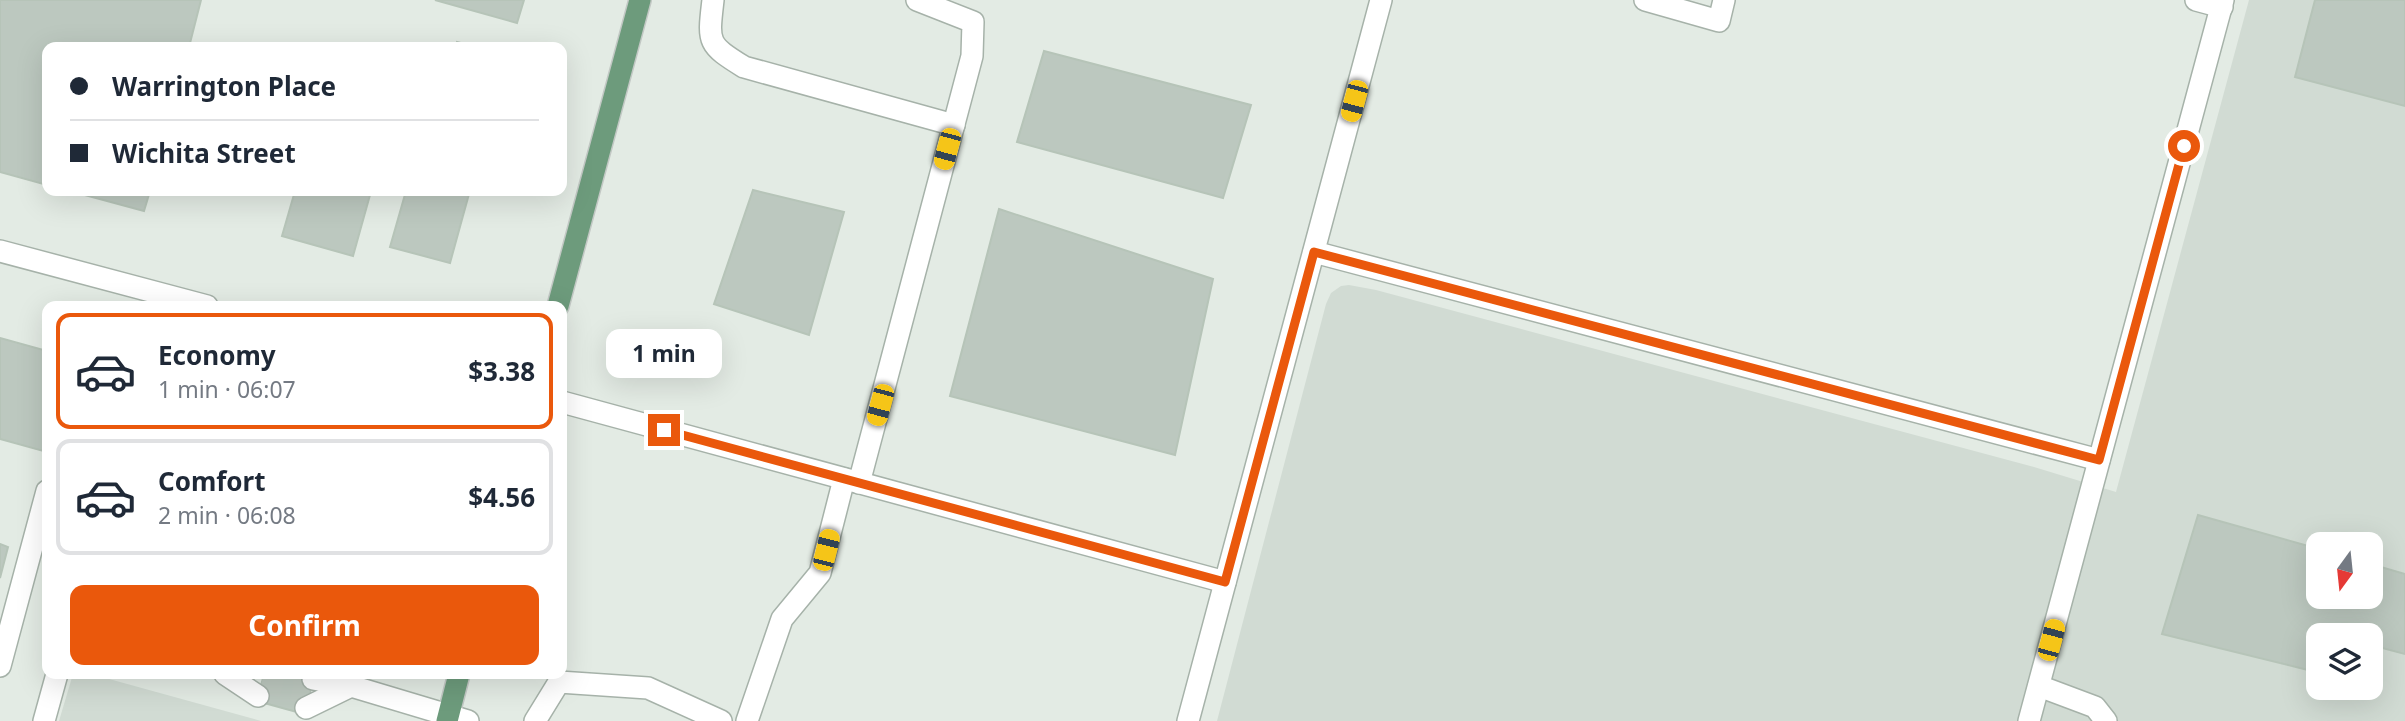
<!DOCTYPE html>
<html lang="en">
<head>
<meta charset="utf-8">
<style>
	:root { --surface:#fff; --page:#f6f6f7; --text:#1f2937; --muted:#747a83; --line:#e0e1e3; --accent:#ea580c }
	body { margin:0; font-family:"Noto Sans",sans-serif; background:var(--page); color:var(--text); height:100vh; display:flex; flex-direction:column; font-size:26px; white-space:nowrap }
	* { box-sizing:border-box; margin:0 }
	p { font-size:23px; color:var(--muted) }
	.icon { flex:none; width:38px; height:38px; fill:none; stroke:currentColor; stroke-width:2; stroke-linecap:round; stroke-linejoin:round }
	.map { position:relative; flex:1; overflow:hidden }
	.details { position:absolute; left:42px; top:301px; width:525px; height:378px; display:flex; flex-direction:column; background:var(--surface); border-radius:14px; box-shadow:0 7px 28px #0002 }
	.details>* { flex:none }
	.top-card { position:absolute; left:42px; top:42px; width:525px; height:154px; border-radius:14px; box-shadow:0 7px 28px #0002; display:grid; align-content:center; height:154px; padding:0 28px; background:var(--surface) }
	.needle { width:46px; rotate:195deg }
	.buttons { position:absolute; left:2306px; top:532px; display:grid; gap:14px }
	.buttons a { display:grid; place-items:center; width:77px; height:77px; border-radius:14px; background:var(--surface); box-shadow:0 7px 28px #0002; font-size:35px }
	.end { position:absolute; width:32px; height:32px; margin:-16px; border:9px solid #ea580c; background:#fff; box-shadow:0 0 0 4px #fff }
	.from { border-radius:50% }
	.bubble { position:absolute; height:49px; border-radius:14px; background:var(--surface); box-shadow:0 7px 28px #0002; font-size:23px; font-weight:700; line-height:49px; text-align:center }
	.car { position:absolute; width:21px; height:42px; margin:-21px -10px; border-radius:9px; box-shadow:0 0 5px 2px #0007; background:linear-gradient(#f5c518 24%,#345 0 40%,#f5c518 0 76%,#345 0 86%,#f5c518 0) }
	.top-card b { display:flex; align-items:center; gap:24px; height:66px; font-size:26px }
	.top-card b+b { border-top:2px solid var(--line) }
	.top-card i { width:18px; height:18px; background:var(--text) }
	ul { padding:12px 0 0; list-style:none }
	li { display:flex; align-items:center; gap:21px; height:116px; margin:0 14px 10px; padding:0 14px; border:4px solid var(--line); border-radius:14px }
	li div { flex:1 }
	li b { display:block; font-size:26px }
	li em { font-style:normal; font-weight:700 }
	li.on { border-color:var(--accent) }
	li>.icon { width:63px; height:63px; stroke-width:1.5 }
	.primary-button { display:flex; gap:14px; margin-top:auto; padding:14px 28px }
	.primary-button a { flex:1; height:80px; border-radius:14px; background:var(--accent); color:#fff; font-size:28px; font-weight:700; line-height:80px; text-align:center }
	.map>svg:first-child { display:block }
	.built { fill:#d1dbd3; fill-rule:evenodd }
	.building { fill:#bcc8bf; stroke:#b6c4b8; stroke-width:2 }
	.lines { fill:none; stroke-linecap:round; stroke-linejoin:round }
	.minor-tunnel { stroke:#bdc8bf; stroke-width:21; stroke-dasharray:21 10; stroke-linecap:butt }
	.minor-casing { stroke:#a6b2a9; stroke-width:24 }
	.major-casing { stroke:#c2c8c4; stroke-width:24 }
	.minor { stroke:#fff; stroke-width:21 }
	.major { stroke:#6d9b7c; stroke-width:21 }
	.route { stroke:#ea580c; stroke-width:9 }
</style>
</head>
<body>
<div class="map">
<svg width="2405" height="721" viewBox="0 0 2405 721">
	<rect width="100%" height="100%" fill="#e3ebe4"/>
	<!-- built -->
	<g class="built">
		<path d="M2249 0H2405V721H1217L1326 304 1331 293 1341 286 1349 285 1376 290 2034 467 2116 492ZM2319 544H2371V597H2319ZM2319 635H2371V688H2319Z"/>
		<path d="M73 674H91L261 721H59Z"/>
	</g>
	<!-- building -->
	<g class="building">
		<path d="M0 0H201L189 47H47V185L0 172Z"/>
		<path d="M435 0H524L517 23Z"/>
		<path d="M2315 0H2405V106L2295 77Z"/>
		<path d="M457 42 476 47H456Z"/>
		<path d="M1044 51 1251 105 1223 198 1017 142Z"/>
		<path d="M753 190 844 212 809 335 714 304Z"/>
		<path d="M70 191H150L144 211Z"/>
		<path d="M295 191H355L370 195 353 256 282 236Z"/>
		<path d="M406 191H457L469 194 450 263 390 247Z"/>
		<path d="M999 209 1213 279 1175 455 950 396Z"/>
		<path d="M0 338 47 351V452L0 439Z"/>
		<path d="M2198 515 2319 549V597H2371V564L2405 574V654L2371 645V635H2334L2320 632 2308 670 2162 634Z"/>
		<path d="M0 544 8 547 0 578Z"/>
		<path d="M264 674H315L304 714 257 701Z"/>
	</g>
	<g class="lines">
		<!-- minor-tunnel -->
		<g class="minor-tunnel">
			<path d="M295 674 313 679"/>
			<path d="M262 682 309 694"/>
		</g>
		<defs>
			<g id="minor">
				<path d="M713 0C708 43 707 44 744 67L954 125"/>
				<path d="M1645 0 1719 21 1724 0"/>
				<path d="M2196 0 2222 7"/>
				<path d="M0 251 207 306"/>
				<path d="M1314 252 2099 460"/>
				<path d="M562 402 1225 582"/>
				<path d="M859 483 972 56 973 22 917 0"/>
				<path d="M0 666 47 491"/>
				<path d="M225 674 258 696"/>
				<path d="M341 674 351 686 468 721"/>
				<path d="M313 679 351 686"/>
				<path d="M2039 686 2095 707 2106 721"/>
				<path d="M306 708 351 686"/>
				<path d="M44 721 57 674"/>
				<path d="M535 721 559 682 648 688 721 721"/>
				<path d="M747 721 782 619 820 573 844 479"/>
				<path d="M1188 721 1381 0"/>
				<path d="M2029 721 2223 0"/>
			</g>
			<g id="major">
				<path d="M558 306 640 0"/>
				<path d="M447 721 459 674"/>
			</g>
		</defs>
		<!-- minor casing -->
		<use href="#minor" class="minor-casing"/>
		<!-- major casing -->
		<use href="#major" class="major-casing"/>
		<!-- minor -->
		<use href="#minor" class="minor"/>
		<!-- major -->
		<use href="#major" class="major"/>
	</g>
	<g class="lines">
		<!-- route -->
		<path class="route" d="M664 430 1225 582 1314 252 2099 460 2184 146"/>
	</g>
</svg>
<div class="buttons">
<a><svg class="needle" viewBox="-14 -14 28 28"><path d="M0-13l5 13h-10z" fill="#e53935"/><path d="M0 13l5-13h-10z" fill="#747a83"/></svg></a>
<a><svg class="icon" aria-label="layers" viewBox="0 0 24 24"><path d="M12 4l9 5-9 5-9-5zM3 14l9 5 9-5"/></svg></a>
</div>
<i class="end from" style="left:2184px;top:146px"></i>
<i class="end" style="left:664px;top:430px"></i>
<div class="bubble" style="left:606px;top:329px;width:116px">1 min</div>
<i class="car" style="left:1354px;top:101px;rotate:195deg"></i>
<i class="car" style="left:947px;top:149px;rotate:195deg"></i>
<i class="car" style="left:880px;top:405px;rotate:195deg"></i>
<i class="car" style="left:826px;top:550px;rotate:14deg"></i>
<i class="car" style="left:2051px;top:640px;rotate:15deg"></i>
<div class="top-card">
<b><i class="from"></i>Warrington Place</b>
<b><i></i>Wichita Street</b>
</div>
<section class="details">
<ul>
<li class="on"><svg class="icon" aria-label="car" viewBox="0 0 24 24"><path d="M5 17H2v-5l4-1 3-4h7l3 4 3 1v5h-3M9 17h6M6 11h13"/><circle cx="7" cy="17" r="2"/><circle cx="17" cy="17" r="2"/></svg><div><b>Economy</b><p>1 min · 06:07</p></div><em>$3.38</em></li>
<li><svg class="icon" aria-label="car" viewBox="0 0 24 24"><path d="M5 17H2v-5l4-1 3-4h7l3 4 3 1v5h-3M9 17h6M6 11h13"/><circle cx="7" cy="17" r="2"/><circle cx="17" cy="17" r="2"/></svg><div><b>Comfort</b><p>2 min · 06:08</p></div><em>$4.56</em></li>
</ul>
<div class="primary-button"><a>Confirm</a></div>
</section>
</div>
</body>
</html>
